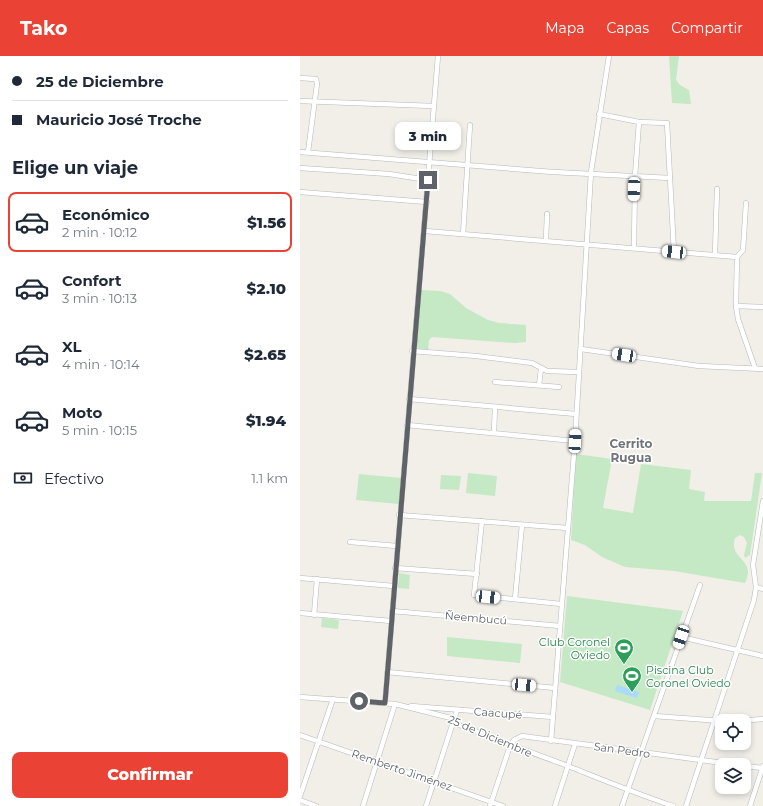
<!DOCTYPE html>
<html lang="es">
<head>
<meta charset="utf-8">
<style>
	:root { --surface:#fff; --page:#f6f6f7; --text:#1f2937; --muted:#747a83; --line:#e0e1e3; --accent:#ea4335 }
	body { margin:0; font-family:Montserrat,sans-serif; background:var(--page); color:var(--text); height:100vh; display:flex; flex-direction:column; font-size:15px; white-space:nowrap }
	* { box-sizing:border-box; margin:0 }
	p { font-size:13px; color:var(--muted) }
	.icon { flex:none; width:22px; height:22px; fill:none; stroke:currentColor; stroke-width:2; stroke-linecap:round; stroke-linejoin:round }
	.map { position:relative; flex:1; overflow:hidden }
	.details { display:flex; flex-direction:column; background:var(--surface); width:300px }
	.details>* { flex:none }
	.banner { display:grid; align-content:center; height:88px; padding:0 12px; background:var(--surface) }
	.fabs { position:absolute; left:415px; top:658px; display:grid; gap:8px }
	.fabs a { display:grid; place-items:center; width:36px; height:36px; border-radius:8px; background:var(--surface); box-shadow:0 2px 6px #0003; font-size:20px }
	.end { position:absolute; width:18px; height:18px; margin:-9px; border:5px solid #5f6368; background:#fff; box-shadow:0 0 0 2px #fff }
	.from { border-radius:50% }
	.bubble { position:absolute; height:28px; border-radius:8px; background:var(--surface); box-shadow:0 2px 6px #0003; font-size:13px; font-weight:800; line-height:28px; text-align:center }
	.car { position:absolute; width:12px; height:24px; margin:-12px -6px; border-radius:5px; box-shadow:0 0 3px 1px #0007; background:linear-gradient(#fff 24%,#345 0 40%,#fff 0 76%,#345 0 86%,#fff 0) }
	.banner b { display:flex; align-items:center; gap:14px; height:38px; font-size:15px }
	.banner b+b { border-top:1px solid var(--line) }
	.banner i { width:10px; height:10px; background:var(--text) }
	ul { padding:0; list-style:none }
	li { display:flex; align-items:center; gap:12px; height:60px; margin:0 8px 6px; padding:0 4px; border:2px solid transparent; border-radius:8px }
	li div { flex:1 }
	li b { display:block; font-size:15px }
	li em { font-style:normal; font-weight:800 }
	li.selected { border-color:var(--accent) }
	li>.icon { width:36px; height:36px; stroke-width:1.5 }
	h2 { padding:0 12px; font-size:18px; line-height:48px }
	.pay { display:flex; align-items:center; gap:10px; height:44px; padding:0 12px; font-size:15px }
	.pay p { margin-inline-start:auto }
	.button { display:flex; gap:8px; margin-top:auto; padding:8px 12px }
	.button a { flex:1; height:46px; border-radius:8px; background:var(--accent); color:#fff; font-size:16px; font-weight:800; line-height:46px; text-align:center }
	header { display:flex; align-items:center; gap:24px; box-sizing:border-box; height:56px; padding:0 20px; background:var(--accent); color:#fff }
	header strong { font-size:19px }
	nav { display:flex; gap:22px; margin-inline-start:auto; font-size:14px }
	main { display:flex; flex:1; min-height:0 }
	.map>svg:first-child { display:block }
	.green { fill:#c5e8c5 }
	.water { fill:#aadaff }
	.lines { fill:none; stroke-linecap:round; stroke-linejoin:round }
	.minor-casing { stroke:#b5b8bc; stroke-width:5.5 }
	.minor { stroke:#fff; stroke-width:4.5 }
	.route { stroke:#5f6368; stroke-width:5 }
	.labels { text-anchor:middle; stroke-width:3; stroke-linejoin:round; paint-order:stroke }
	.street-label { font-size:11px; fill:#5f6368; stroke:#fff }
	.leisure-label { font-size:11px; fill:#27864d; stroke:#fff; text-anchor:end }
	.neighbourhood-label { font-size:12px; font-weight:bold; fill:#70757a; stroke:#fff }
</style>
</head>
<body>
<header>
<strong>Tako</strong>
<nav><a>Mapa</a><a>Capas</a><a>Compartir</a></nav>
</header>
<main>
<section class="details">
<div class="banner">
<b><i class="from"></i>25 de Diciembre</b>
<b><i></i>Mauricio José Troche</b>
</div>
<h2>Elige un viaje</h2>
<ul>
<li class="selected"><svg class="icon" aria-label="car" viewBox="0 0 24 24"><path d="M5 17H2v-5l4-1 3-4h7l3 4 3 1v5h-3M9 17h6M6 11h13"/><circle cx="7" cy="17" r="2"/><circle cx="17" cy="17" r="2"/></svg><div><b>Económico</b><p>2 min · 10:12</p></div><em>$1.56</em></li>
<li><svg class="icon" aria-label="car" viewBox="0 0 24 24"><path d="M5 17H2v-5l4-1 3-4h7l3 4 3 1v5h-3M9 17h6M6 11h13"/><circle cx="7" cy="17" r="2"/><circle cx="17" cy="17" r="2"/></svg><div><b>Confort</b><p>3 min · 10:13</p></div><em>$2.10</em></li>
<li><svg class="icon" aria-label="car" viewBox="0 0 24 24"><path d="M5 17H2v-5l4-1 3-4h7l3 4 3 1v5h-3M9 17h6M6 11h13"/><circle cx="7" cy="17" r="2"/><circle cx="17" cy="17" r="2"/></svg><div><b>XL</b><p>4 min · 10:14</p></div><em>$2.65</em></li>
<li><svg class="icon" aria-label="car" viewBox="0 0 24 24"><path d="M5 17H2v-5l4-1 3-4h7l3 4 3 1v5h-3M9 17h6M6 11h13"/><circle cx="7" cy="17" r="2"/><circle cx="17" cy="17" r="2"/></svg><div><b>Moto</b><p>5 min · 10:15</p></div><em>$1.94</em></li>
</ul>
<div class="pay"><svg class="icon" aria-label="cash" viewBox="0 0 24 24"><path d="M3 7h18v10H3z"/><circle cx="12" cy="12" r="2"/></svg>Efectivo<p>1.1 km</p></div>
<div class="button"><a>Confirmar</a></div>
</section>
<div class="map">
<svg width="463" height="750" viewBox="0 0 463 750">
	<rect width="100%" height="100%" fill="#f1efe8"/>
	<!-- green -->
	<g class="green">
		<path d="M369 0H379L376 24 380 29 389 34 391 48 372 47Z"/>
		<path d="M121 234 140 235 150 238 166 252 188 264 199 267 226 269V286L215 287 132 281 129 284 128 294 115 292Z"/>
		<path d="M276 398 312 403 303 452 333 457 341 408 391 414 389 433 405 436 404 445H451L455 417H462L450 499 445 502 444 499 447 487 444 481 440 479 435 482C428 504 457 502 445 527L374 515 325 511 302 501 285 489 271 484Z"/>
		<path d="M168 417 197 420 195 440 166 437Z"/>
		<path d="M59 418 101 422 99 448 56 444Z"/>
		<path d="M141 419 161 420 159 434 140 433Z"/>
		<path d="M99 517 110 519 109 533 98 532Z"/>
		<path d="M267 540 383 555 350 654 260 626Z"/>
		<path d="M22 562 39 564 38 573 21 571Z"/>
		<path d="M147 581 222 588 220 607 147 600Z"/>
	</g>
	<!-- water -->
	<path class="water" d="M317 629 339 636 337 642 315 635Z"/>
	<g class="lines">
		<defs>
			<g id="minor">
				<path d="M0 22 16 23 17 28 8 96"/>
				<path d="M0 45 133 50"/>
				<path d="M299 58 339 66 367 67 374 196"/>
				<path d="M0 96 253 116 370 122"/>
				<path d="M0 112 89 118 128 124"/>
				<path d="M0 136 127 146"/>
				<path d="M125 175 437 201 436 250 438 263 455 312"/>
				<path d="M163 178 170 69"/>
				<path d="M246 184 247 158"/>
				<path d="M334 192 335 120 339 66"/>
				<path d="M415 199 417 133"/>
				<path d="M437 201 443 194 446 147"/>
				<path d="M436 250 463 251"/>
				<path d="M281 293 399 310 463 313"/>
				<path d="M112 295 176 300 232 307 247 315 279 316"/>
				<path d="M195 326 259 331"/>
				<path d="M239 329 241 313"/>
				<path d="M109 343 276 358"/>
				<path d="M107 369 275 385"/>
				<path d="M194 376 195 351"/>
				<path d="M99 459 268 472"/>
				<path d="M182 465 174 539 261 548"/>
				<path d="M50 486 97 490"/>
				<path d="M95 512 177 518"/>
				<path d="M0 522 94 530"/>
				<path d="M456 531 463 533"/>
				<path d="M215 543 222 469"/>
				<path d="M92 555 260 570"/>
				<path d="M0 557 91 565"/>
				<path d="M14 559 17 523"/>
				<path d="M381 581 463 600"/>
				<path d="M87 616 255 632"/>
				<path d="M0 641 95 648 151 662 154 667C192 682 230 696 268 710 303 724 337 738 373 750"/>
				<path d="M85 647 138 0"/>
				<path d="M111 650 253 661"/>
				<path d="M354 660 422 665"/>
				<path d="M439 665 463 663"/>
				<path d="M0 679 203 750"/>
				<path d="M251 685 275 385 291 116 309 0"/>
				<path d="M444 710 463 712"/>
				<path d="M0 740 33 643"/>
				<path d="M0 744 16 750"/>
				<path d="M63 750 95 648"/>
				<path d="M126 750 157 654"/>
				<path d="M190 750 210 690 214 684 222 680 438 709"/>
				<path d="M255 750 275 688"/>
				<path d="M322 750 400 529"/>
				<path d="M386 750 454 544 456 531 453 509 463 445"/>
				<path d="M450 750 463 710"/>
			</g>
		</defs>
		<!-- minor casing -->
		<use href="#minor" class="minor-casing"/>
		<!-- minor -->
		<use href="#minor" class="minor"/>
	</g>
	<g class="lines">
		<!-- route -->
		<path class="route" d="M59 645 85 647 128 124"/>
	</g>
	<!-- icons -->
	<defs>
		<symbol id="stadium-pin" viewBox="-11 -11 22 30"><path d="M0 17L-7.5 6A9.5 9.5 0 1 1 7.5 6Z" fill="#2e9e5b" stroke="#fff"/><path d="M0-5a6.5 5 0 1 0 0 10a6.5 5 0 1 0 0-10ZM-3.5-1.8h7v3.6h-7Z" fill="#fff"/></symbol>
	</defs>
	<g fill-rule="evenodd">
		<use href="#stadium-pin" x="313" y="581" width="22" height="30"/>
		<use href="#stadium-pin" x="321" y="609" width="22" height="30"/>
	</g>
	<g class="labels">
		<!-- street labels -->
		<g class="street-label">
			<text transform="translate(176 562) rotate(5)" y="4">Ñeembucú</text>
			<text transform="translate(198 657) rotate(4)" y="4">Caacupé</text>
			<text transform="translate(190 680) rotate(23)" y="4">25 de Diciembre</text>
			<text transform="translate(322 694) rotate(8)" y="4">San Pedro</text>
			<text transform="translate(102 714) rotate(19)" y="4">Remberto Jiménez</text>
		</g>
		<!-- leisure labels -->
		<g class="leisure-label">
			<text x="310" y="590">Club Coronel<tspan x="310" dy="13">Oviedo</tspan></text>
			<text x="346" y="618" text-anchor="start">Piscina Club<tspan x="346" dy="13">Coronel Oviedo</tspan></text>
		</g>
		<!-- neighbourhood labels -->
		<g class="neighbourhood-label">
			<text x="331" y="392">Cerrito<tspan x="331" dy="14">Rugua</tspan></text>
		</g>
	</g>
</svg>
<div class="fabs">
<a><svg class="icon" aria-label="locate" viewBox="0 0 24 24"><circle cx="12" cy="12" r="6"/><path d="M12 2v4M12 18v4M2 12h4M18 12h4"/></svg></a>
<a><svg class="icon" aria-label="layers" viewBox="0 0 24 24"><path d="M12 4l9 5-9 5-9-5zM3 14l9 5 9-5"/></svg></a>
</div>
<i class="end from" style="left:59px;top:645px"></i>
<i class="end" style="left:128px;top:124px"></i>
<div class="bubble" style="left:95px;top:66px;width:66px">3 min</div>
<i class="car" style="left:334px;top:133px;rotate:182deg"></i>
<i class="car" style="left:374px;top:196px;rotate:276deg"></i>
<i class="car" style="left:324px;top:299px;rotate:279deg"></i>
<i class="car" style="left:275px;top:385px;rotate:3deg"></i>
<i class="car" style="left:188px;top:541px;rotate:96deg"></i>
<i class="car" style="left:381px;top:581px;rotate:199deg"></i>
<i class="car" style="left:224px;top:629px;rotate:95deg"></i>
</div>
</main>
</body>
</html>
